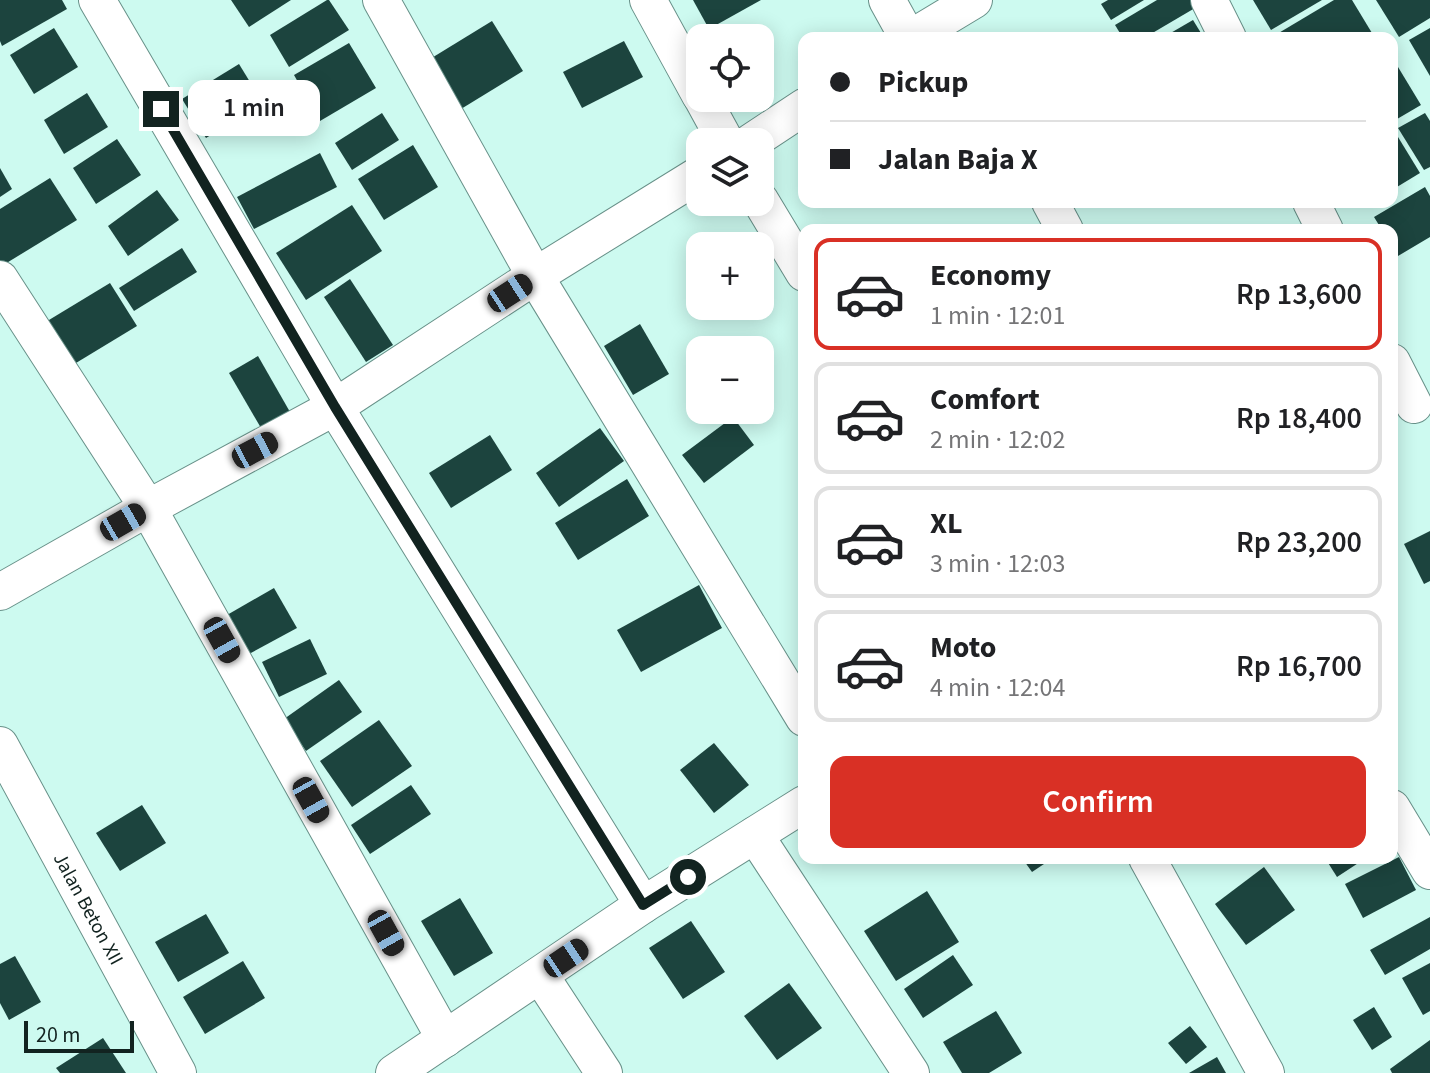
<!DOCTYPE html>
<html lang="en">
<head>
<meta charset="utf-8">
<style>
	:root { --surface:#fff; --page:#f6f6f6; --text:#202124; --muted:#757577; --line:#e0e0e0; --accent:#d93025 }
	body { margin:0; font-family:"Source Sans 3",sans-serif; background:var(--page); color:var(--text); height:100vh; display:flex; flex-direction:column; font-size:30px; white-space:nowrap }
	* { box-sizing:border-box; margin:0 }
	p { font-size:26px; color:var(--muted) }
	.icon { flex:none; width:44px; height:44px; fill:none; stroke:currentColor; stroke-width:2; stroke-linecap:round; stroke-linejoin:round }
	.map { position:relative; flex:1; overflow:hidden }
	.side { position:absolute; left:798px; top:224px; width:600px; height:640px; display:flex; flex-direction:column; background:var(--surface); border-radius:16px; box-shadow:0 4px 20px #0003 }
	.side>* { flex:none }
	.banner { position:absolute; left:798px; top:32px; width:600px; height:176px; border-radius:16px; box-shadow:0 4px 20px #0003; display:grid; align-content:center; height:176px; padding:0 32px; background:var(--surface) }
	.fabs { position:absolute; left:686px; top:24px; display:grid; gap:16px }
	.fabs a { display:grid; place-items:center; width:88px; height:88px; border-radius:16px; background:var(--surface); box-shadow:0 4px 20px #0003; font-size:40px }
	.scale { position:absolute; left:24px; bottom:20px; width:110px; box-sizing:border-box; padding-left:8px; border:4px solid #122320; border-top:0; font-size:22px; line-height:28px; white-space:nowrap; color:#122320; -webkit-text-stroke:6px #cdfaf0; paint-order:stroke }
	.end { position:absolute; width:36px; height:36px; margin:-18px; border:10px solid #122320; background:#fff; box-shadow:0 0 0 4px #fff }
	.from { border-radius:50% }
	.bubble { position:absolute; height:56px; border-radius:16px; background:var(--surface); box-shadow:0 4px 20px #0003; font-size:26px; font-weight:600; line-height:56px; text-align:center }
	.car { position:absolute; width:24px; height:48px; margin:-24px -12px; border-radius:10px; box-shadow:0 0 6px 2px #0007; background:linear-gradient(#222 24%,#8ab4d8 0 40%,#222 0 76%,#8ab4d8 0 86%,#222 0) }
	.banner b { display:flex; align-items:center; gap:28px; height:76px; font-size:30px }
	.banner b+b { border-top:2px solid var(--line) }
	.banner i { width:20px; height:20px; background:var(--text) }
	ul { padding:14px 0 0; list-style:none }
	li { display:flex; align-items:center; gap:24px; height:112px; margin:0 16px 12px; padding:0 16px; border:4px solid var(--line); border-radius:16px }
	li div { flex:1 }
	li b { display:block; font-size:30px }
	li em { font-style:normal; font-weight:600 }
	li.active { border-color:var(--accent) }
	li>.icon { width:72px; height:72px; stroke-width:1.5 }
	.button { display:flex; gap:16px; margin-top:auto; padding:16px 32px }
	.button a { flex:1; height:92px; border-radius:16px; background:var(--accent); color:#fff; font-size:32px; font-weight:600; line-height:92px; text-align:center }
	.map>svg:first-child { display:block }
	.building { fill:#1c443e }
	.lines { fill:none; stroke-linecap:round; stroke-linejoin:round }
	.street-casing { stroke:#689189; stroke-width:38 }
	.street { stroke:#fff; stroke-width:36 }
	.route { stroke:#122320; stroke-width:10 }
	.labels { text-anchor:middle; stroke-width:8; stroke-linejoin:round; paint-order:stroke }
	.street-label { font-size:20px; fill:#122320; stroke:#cdfaf0 }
</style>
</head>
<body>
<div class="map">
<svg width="1430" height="1073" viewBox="0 0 1430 1073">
	<rect width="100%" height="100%" fill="#cdfaf0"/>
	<!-- building -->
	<g class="building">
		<path d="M0 0H62L67 9 2 46 0 41Z"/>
		<path d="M231 0H291L249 27Z"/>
		<path d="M327 0H329L349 30 289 67 270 35Z"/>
		<path d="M693 0H761L709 29Z"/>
		<path d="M1108 0H1144L1111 20 1101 4Z"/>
		<path d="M1157 0H1191L1195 8 1144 38H1123L1115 25Z"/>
		<path d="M1253 0H1322L1271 30Z"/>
		<path d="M1334 0H1352L1375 38H1280L1277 34Z"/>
		<path d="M1376 0H1430V18L1399 37Z"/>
		<path d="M1193 20 1204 38H1162Z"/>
		<path d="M492 21 523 71 461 109 430 59Z"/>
		<path d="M54 28 78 67 34 94 10 55Z"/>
		<path d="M1430 28V76L1409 40Z"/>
		<path d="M624 41 643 77 582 108 563 72Z"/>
		<path d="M349 43 376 88 320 121 294 75Z"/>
		<path d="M1395 62 1421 105 1392 122V63Z"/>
		<path d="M239 64 263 103 206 138 182 99Z"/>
		<path d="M87 93 108 127 64 154 44 120Z"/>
		<path d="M382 113 399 140 352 170 335 143Z"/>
		<path d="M1425 113 1430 121V167L1424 170 1398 128Z"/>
		<path d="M1398 137 1420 173 1392 190V141Z"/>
		<path d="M117 139 141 175 96 204 73 168Z"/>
		<path d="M413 145 438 187 384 220 358 179Z"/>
		<path d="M320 153 337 187 254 229 237 197Z"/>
		<path d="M0 168 12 189 0 197Z"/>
		<path d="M50 178 77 220 0 267V209Z"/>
		<path d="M1425 187 1430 196V237L1398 256 1392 246V230H1382L1374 217Z"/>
		<path d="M157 190 179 220 128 256 108 226Z"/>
		<path d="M352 205 382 251 306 300 276 253Z"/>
		<path d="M182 248 197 272 134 311 119 288Z"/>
		<path d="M350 279 393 345 366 362 324 297Z"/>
		<path d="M110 283 137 326 71 366 44 323Z"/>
		<path d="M640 324 669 374 633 395 604 346Z"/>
		<path d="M258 356 290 412 261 428 229 373Z"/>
		<path d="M733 417 754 445 704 483 682 455Z"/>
		<path d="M600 428 624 461 559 507 536 473Z"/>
		<path d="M490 435 512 470 451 508 429 473Z"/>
		<path d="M627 479 649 516 578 560 555 523Z"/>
		<path d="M1430 531V581L1424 584 1404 544Z"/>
		<path d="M699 585 722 628 641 672 617 630Z"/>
		<path d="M274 588 297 628 249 654 227 615Z"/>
		<path d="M310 639 327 674 279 697 262 662Z"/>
		<path d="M339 680 362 712 306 751 284 719Z"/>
		<path d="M379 720 412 766 352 807 320 761Z"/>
		<path d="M714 743 749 785 714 813 680 770Z"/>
		<path d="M411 785 431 814 370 854 351 825Z"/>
		<path d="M142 805 166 843 120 871 96 833Z"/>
		<path d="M1399 857 1416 890 1363 918 1345 884Z"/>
		<path d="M1022 858H1053L1032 872Z"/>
		<path d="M1325 858H1366L1337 877Z"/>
		<path d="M1264 867 1295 910 1246 945 1215 904Z"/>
		<path d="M927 891 959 942 896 981 864 931Z"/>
		<path d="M460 898 493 953 454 976 421 921Z"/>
		<path d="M206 914 229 953 178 982 155 942Z"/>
		<path d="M1430 917V949L1385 975 1370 950Z"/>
		<path d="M691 921 725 972 683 999 649 948Z"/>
		<path d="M953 955 973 985 923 1018 904 989Z"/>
		<path d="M15 956 41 1002 9 1020 0 1003V964Z"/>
		<path d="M243 961 265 998 205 1034 183 997Z"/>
		<path d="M1430 963V1011L1423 1015 1402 978Z"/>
		<path d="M789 983 822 1028 777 1060 744 1016Z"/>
		<path d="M1374 1007 1392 1037 1372 1050 1353 1020Z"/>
		<path d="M996 1011 1022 1053 989 1073H962L943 1042Z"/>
		<path d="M1190 1026 1207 1047 1186 1064 1168 1043Z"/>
		<path d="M103 1038 126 1073H60L56 1068Z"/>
		<path d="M1430 1040V1073H1392L1390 1069Z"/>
		<path d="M1217 1057 1226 1073H1189Z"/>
	</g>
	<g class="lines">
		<defs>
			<g id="street">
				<path d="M97 0 335 407 643 905"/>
				<path d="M381 0 535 276 804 718"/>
				<path d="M648 0 700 95"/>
				<path d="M887 0 908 38"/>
				<path d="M1209 0 1228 38"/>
				<path d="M911 38 974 0"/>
				<path d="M702 98 726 142"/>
				<path d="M751 142 804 107"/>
				<path d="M760 200 804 273"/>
				<path d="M1050 202 1065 230"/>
				<path d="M1311 202 1325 230"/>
				<path d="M0 279 148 508 445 1039"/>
				<path d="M1392 362 1414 405"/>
				<path d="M0 592 148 508 335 407 535 276 700 174"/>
				<path id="s1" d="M0 745 178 1073"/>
				<path d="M1392 808 1430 871"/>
				<path d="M755 835 911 1073"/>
				<path d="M1147 858 1266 1073"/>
				<path d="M540 975 604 1073"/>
				<path d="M394 1073 643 905 804 804"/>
			</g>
		</defs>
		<!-- street casing -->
		<use href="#street" class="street-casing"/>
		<!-- street -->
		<use href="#street" class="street"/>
	</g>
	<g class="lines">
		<!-- route -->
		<path class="route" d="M161 109 335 407 643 905 688 877"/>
	</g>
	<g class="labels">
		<!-- street labels -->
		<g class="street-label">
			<text dy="7" stroke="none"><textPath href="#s1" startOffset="186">Jalan Beton XII</textPath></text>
		</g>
	</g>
</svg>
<div class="fabs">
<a><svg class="icon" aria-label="locate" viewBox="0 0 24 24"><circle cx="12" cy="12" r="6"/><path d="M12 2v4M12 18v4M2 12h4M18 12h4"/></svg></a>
<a><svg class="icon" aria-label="layers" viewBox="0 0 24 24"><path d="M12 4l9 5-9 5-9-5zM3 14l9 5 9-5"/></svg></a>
<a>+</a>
<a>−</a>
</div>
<div class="scale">20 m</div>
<i class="end from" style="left:688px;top:877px"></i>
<i class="end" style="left:161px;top:109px"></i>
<div class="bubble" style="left:188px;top:80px;width:132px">1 min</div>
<i class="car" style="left:510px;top:293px;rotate:57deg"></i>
<i class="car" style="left:255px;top:450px;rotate:62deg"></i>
<i class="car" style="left:123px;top:522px;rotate:60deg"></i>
<i class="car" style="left:222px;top:640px;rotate:151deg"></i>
<i class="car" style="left:311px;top:800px;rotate:151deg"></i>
<i class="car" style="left:386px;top:933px;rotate:151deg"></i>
<i class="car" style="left:566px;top:958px;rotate:56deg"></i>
<div class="banner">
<b><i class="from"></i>Pickup</b>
<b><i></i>Jalan Baja X</b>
</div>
<section class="side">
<ul>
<li class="active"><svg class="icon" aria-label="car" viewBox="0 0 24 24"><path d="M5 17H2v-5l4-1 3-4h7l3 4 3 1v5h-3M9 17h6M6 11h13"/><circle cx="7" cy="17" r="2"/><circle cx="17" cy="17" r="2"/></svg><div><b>Economy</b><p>1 min · 12:01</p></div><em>Rp 13,600</em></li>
<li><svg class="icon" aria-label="car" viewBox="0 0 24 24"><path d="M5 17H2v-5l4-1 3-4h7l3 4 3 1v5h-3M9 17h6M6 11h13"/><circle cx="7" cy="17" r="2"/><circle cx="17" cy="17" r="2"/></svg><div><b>Comfort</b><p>2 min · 12:02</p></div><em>Rp 18,400</em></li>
<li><svg class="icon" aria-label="car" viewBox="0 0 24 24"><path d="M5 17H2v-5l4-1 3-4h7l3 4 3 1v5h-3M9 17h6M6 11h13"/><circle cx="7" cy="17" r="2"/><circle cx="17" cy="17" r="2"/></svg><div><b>XL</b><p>3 min · 12:03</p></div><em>Rp 23,200</em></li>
<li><svg class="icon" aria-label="car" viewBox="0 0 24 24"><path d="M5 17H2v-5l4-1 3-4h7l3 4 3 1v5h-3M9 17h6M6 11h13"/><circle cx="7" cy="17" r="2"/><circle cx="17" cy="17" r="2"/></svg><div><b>Moto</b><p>4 min · 12:04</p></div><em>Rp 16,700</em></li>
</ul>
<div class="button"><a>Confirm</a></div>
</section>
</div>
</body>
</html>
